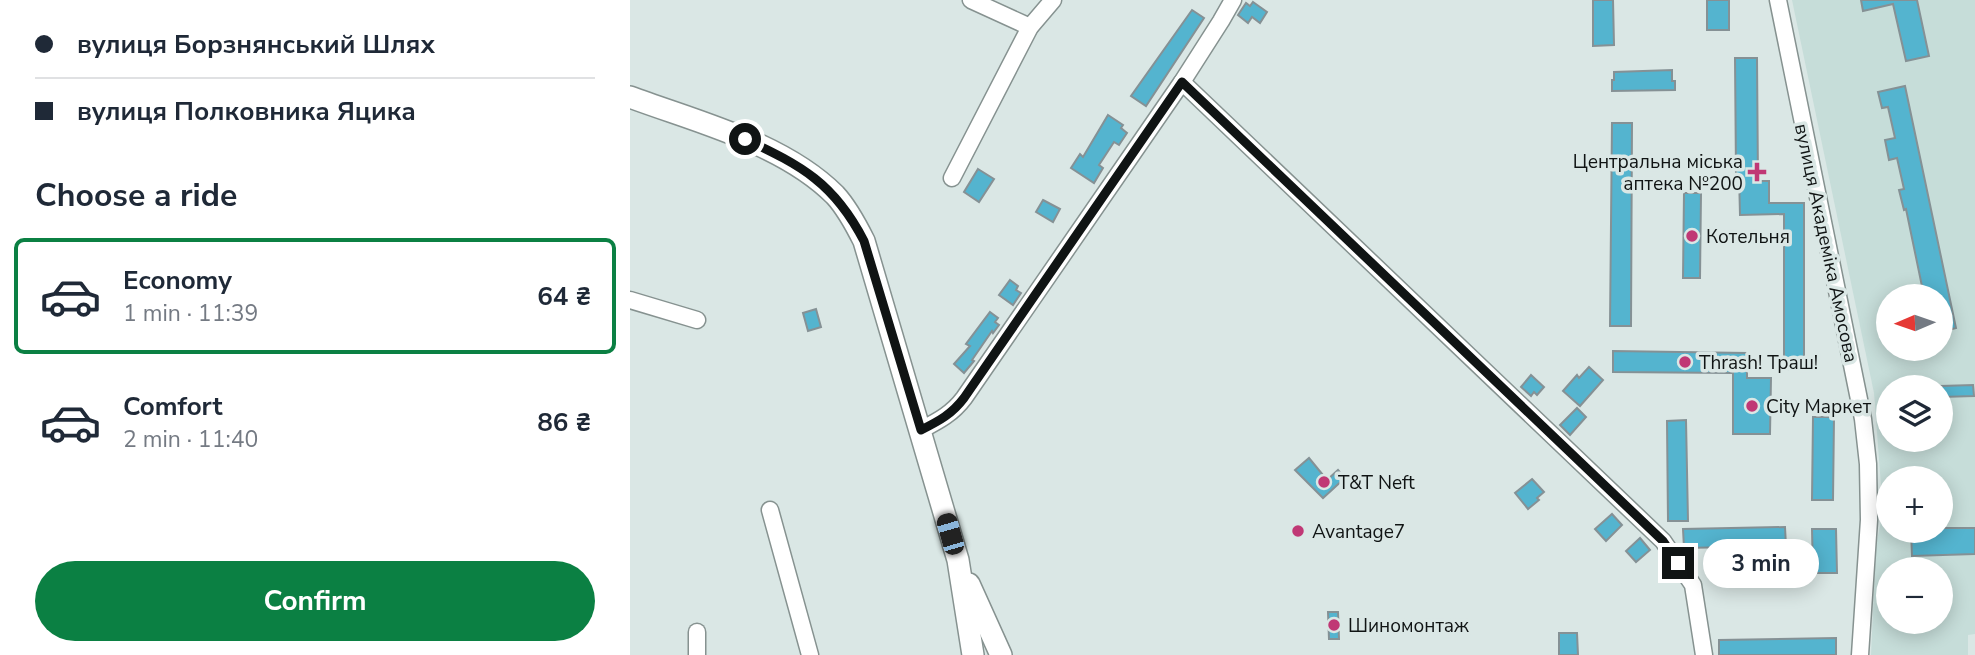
<!DOCTYPE html>
<html lang="en">
<head>
<meta charset="utf-8">
<style>
	:root { --surface:#fff; --page:#f6f6f7; --text:#1f2937; --muted:#747a83; --line:#e0e1e3; --accent:#0b8043 }
	body { margin:0; font-family:"Nunito Sans",sans-serif; background:var(--page); color:var(--text); height:100vh; display:flex; flex-direction:column; font-size:26px; white-space:nowrap }
	* { box-sizing:border-box; margin:0 }
	p { font-size:23px; color:var(--muted) }
	.icon { flex:none; width:38px; height:38px; fill:none; stroke:currentColor; stroke-width:2; stroke-linecap:round; stroke-linejoin:round }
	.map { position:relative; flex:1; overflow:hidden }
	.panel { display:flex; flex-direction:column; background:var(--surface); width:630px }
	.panel>* { flex:none }
	.top-card { display:grid; align-content:center; height:154px; padding:0 35px; background:var(--surface) }
	.needle { width:46px; rotate:268deg }
	.fabs { position:absolute; left:1246px; top:284px; display:grid; gap:14px }
	.fabs a { display:grid; place-items:center; width:77px; height:77px; border-radius:50%; background:var(--surface); box-shadow:0 4px 18px #0003; font-size:35px }
	.end { position:absolute; width:32px; height:32px; margin:-16px; border:9px solid #101414; background:#fff; box-shadow:0 0 0 4px #fff }
	.from { border-radius:50% }
	.bubble { position:absolute; height:49px; border-radius:24px; background:var(--surface); box-shadow:0 4px 18px #0003; font-size:23px; font-weight:700; line-height:49px; text-align:center }
	.car { position:absolute; width:21px; height:42px; margin:-21px -10px; border-radius:9px; box-shadow:0 0 5px 2px #0007; background:linear-gradient(#222 24%,#8ab4d8 0 40%,#222 0 76%,#8ab4d8 0 86%,#222 0) }
	.top-card b { display:flex; align-items:center; gap:24px; height:66px; font-size:26px }
	.top-card b+b { border-top:2px solid var(--line) }
	.top-card i { width:18px; height:18px; background:var(--text) }
	ul { padding:0; list-style:none }
	li { display:flex; align-items:center; gap:21px; height:116px; margin:0 14px 10px; padding:0 21px; border:4px solid transparent; border-radius:10px }
	li div { flex:1 }
	li b { display:block; font-size:26px }
	li em { font-style:normal; font-weight:700 }
	li.active { border-color:var(--accent) }
	li>.icon { width:63px; height:63px; stroke-width:1.5 }
	h2 { padding:0 35px; font-size:32px; line-height:84px }
	.button { display:flex; gap:14px; margin-top:auto; padding:14px 35px }
	.button a { flex:1; height:80px; border-radius:42px; background:var(--accent); color:#fff; font-size:28px; font-weight:700; line-height:80px; text-align:center }
	main { display:flex; flex:1; min-height:0 }
	.map>svg:first-child { display:block }
	.built { fill:#c6ddd9; fill-rule:evenodd }
	.building { fill:#54b4cf; stroke:#859195; stroke-width:2 }
	.lines { fill:none; stroke-linecap:round; stroke-linejoin:round }
	.minor-casing { stroke:#869290; stroke-width:19 }
	.major-casing { stroke:#869290; stroke-width:24 }
	.minor { stroke:#fff; stroke-width:16 }
	.major { stroke:#fff; stroke-width:21 }
	.route { stroke:#101414; stroke-width:9 }
	.poi-dot { fill:#c03875; stroke:#dae7e5; stroke-width:2.5 }
	.labels { text-anchor:middle; stroke-width:7; stroke-linejoin:round; paint-order:stroke }
	.poi-label { font-size:19px; fill:#101414; stroke:#dae7e5; text-anchor:start }
	.street-label { font-size:19px; fill:#101414; stroke:#dae7e5 }
</style>
</head>
<body>
<main>
<section class="panel">
<div class="top-card">
<b><i class="from"></i>вулиця Борзнянський Шлях</b>
<b><i></i>вулиця Полковника Яцика</b>
</div>
<h2>Choose a ride</h2>
<ul>
<li class="active"><svg class="icon" aria-label="car" viewBox="0 0 24 24"><path d="M5 17H2v-5l4-1 3-4h7l3 4 3 1v5h-3M9 17h6M6 11h13"/><circle cx="7" cy="17" r="2"/><circle cx="17" cy="17" r="2"/></svg><div><b>Economy</b><p>1 min · 11:39</p></div><em>64 ₴</em></li>
<li><svg class="icon" aria-label="car" viewBox="0 0 24 24"><path d="M5 17H2v-5l4-1 3-4h7l3 4 3 1v5h-3M9 17h6M6 11h13"/><circle cx="7" cy="17" r="2"/><circle cx="17" cy="17" r="2"/></svg><div><b>Comfort</b><p>2 min · 11:40</p></div><em>86 ₴</em></li>
</ul>
<div class="button"><a>Confirm</a></div>
</section>
<div class="map">
<svg width="1345" height="655" viewBox="0 0 1345 655">
	<rect width="100%" height="100%" fill="#dae7e5"/>
	<!-- built -->
	<path class="built" d="M1162 0H1345V634L1338 635V655H1241L1246 545 1253 512 1244 393ZM1258 296H1311V348H1258ZM1258 387H1311V439H1258ZM1258 478H1311V530H1258ZM1258 569H1311V621H1258Z"/>
	<!-- building -->
	<g class="building">
		<path d="M963 0H983L984 45 963 46Z"/>
		<rect x="1077" y="0" width="22" height="30"/>
		<path d="M1231 0H1287L1299 56 1276 61 1263 4 1233 11Z"/>
		<path d="M623 2 637 12 630 23 622 17 618 23 608 15 616 3 620 6Z"/>
		<path d="M562 10 574 18 516 106 501 96Z"/>
		<path d="M1105 58H1127L1128 181H1139V203H1174V370H1154V214L1110 215 1109 174H1106Z"/>
		<path d="M1042 70V81H1045V90L982 91V80H984V72Z"/>
		<path d="M1275 86 1326 328 1311 332V296H1294L1276 209 1274 210 1269 190 1274 189 1267 158 1259 160 1255 140 1265 138 1258 107 1252 108 1248 92Z"/>
		<path d="M478 115 493 125 491 128 497 133 489 145 484 142 469 165 473 168 464 183 441 168 450 154 453 157Z"/>
		<path d="M982 123H1002L1001 326H980Z"/>
		<path d="M348 169 364 179 349 202 334 192Z"/>
		<path d="M1054 193H1071L1070 278H1053Z"/>
		<path d="M413 200 430 209 423 222 406 212Z"/>
		<path d="M380 280 388 286 386 290 391 293 383 305 369 295Z"/>
		<path d="M186 309 191 327 178 331 173 313Z"/>
		<path d="M360 312 368 318 365 322 369 325 363 333 362 331 342 360 344 361 334 373 324 364 340 346 336 344Z"/>
		<path d="M983 351 1117 353V378H1141L1140 434H1103V373L983 372Z"/>
		<path d="M959 367 973 380 950 406 933 391 947 375 949 378Z"/>
		<path d="M901 375 914 387 907 395 904 392 901 396 891 387Z"/>
		<path d="M1343 385 1344 396 1311 397V386Z"/>
		<path d="M947 408 956 417 940 435 930 425Z"/>
		<path d="M1183 417H1204L1203 500H1182Z"/>
		<path d="M1056 420 1058 521H1038L1037 421Z"/>
		<path d="M679 458 697 480 708 470 715 478 693 498 665 470Z"/>
		<path d="M902 479 914 492 907 498 909 500 898 509 885 493Z"/>
		<path d="M982 514 992 525 976 541 965 529Z"/>
		<path d="M1155 527 1156 546 1054 548 1053 529Z"/>
		<path d="M1311 528H1345V554L1282 556 1281 530H1311Z"/>
		<path d="M1182 529H1206L1207 573H1183Z"/>
		<path d="M1010 538 1020 550 1006 562 996 551Z"/>
		<path d="M698 612H708L709 639H699Z"/>
		<path d="M929 633H947L948 655H929Z"/>
		<path d="M1206 638V655H1089V640Z"/>
	</g>
	<g class="lines">
		<defs>
			<g id="minor">
				<path d="M341 0 400 27"/>
				<path d="M1148 0 1233 419 1238 464 1239 520 1230 655"/>
				<path d="M552 82 1033 541 1063 585 1074 655"/>
				<path d="M322 178 400 27 423 0"/>
				<path d="M0 300 67 320"/>
				<path d="M291 430C308 421 322 414 334 398L552 82 591 21 603 0"/>
				<path d="M140 510 180 655"/>
				<path d="M67 632V655"/>
			</g>
			<g id="major">
				<path d="M0 97C67 122 153 143 205 195 217 208 226 225 234 241L328 560 343 655"/>
				<path d="M339 584 371 655"/>
			</g>
		</defs>
		<!-- minor casing -->
		<use href="#minor" class="minor-casing"/>
		<!-- major casing -->
		<use href="#major" class="major-casing"/>
		<!-- minor -->
		<use href="#minor" class="minor"/>
		<!-- major -->
		<use href="#major" class="major"/>
	</g>
	<g class="lines">
		<!-- route -->
		<path class="route" d="M115 139C172 166 204 183 234 241L291 430C309 421 322 414 334 398L552 82 1033 541 1048 563"/>
	</g>
	<!-- markers -->
	<g class="poi-dot">
		<path d="M1123.5 161.5h7v7h7v7h-7v7h-7v-7h-7v-7h7z"/>
		<circle cx="1062" cy="236" r="7"/>
		<circle cx="1055" cy="362" r="7"/>
		<circle cx="1122" cy="406" r="7"/>
		<circle cx="694" cy="482" r="7"/>
		<circle cx="668" cy="531" r="7"/>
		<circle cx="704" cy="625" r="7"/>
	</g>
	<g class="labels">
		<!-- poi labels -->
		<g class="poi-label">
			<text x="1113" y="168" text-anchor="end">Центральна міська<tspan x="1113" dy="22">аптека №200</tspan></text>
			<text x="1076" y="243">Котельня</text>
			<text x="1069" y="369">Thrash! Траш!</text>
			<text x="1136" y="413">City Маркет</text>
			<text x="708" y="489">T&amp;T Neft</text>
			<text x="682" y="538">Avantage7</text>
			<text x="718" y="632">Шиномонтаж</text>
		</g>
		<!-- street labels -->
		<g class="street-label">
			<text transform="translate(1197 243) rotate(78)" y="7">вулиця Академіка Амосова</text>
		</g>
	</g>
</svg>
<div class="fabs">
<a><svg class="needle" viewBox="-14 -14 28 28"><path d="M0-13l5 13h-10z" fill="#e53935"/><path d="M0 13l5-13h-10z" fill="#747a83"/></svg></a>
<a><svg class="icon" aria-label="layers" viewBox="0 0 24 24"><path d="M12 4l9 5-9 5-9-5zM3 14l9 5 9-5"/></svg></a>
<a>+</a>
<a>−</a>
</div>
<i class="end from" style="left:115px;top:139px"></i>
<i class="end" style="left:1048px;top:563px"></i>
<div class="bubble" style="left:1073px;top:539px;width:116px">3 min</div>
<i class="car" style="left:320px;top:534px;rotate:344deg"></i>
</div>
</main>
</body>
</html>
